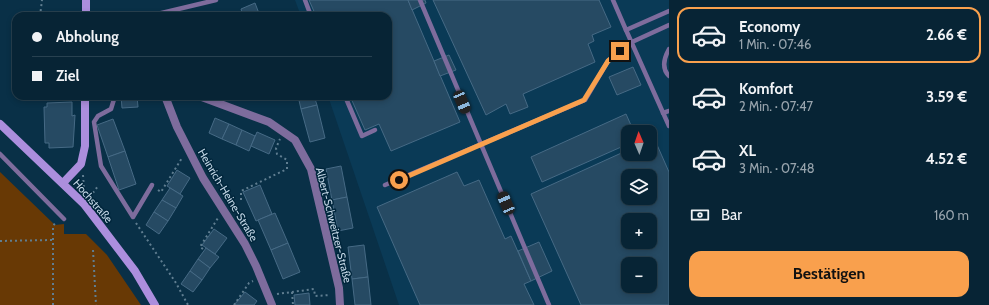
<!DOCTYPE html>
<html lang="de">
<head>
<meta charset="utf-8">
<style>
	:root { --surface:#072435; --page:#102c3d; --text:#f1f3f6; --muted:#98a4ad; --line:#284150; --accent:#f9a04d }
	body { margin:0; font-family:Cabin,sans-serif; background:var(--page); color:var(--text); height:100vh; display:flex; flex-direction:column; font-size:15px; white-space:nowrap }
	* { box-sizing:border-box; margin:0 }
	p { font-size:13px; color:var(--muted) }
	.icon { flex:none; width:22px; height:22px; fill:none; stroke:currentColor; stroke-width:2; stroke-linecap:round; stroke-linejoin:round }
	.map { position:relative; flex:1; overflow:hidden }
	.sheet { display:flex; flex-direction:column; background:var(--surface); width:320px }
	.sheet>* { flex:none }
	.banner { position:absolute; left:12px; top:12px; width:380px; height:88px; border-radius:12px; box-shadow:0 2px 6px #0003,0 0 0 1px var(--line); display:grid; align-content:center; height:88px; padding:0 20px; background:var(--surface) }
	.needle { width:26px; rotate:358deg }
	.tools { position:absolute; left:621px; top:125px; display:grid; gap:8px }
	.tools a { display:grid; place-items:center; width:36px; height:36px; border-radius:8px; background:var(--surface); box-shadow:0 2px 6px #0003,0 0 0 1px var(--line); font-size:20px }
	.end { position:absolute; width:18px; height:18px; margin:-9px; border:5px solid #f9a04d; background:#111; box-shadow:0 0 0 2px #111 }
	.from { border-radius:50% }
	.car { position:absolute; width:12px; height:24px; margin:-12px -6px; border-radius:5px; box-shadow:0 0 3px 1px #0007; background:linear-gradient(#222 24%,#8ab4d8 0 40%,#222 0 76%,#8ab4d8 0 86%,#222 0) }
	.banner b { display:flex; align-items:center; gap:14px; height:38px; font-size:15px }
	.banner b+b { border-top:1px solid var(--line) }
	.banner i { width:10px; height:10px; background:var(--text) }
	ul { padding:7px 0 0; list-style:none }
	li { display:flex; align-items:center; gap:12px; height:56px; margin:0 8px 6px; padding:0 12px; border:2px solid transparent; border-radius:12px }
	li div { flex:1 }
	li b { display:block; font-size:15px }
	li em { font-style:normal; font-weight:700 }
	li.selected { border-color:var(--accent) }
	li>.icon { width:36px; height:36px; stroke-width:1.5 }
	.pay { display:flex; align-items:center; gap:10px; height:44px; padding:0 20px; font-size:15px }
	.pay p { margin-inline-start:auto }
	.action { display:flex; gap:8px; margin-top:auto; padding:8px 20px }
	.action a { flex:1; height:46px; border-radius:12px; background:var(--accent); color:#111; font-size:16px; font-weight:700; line-height:46px; text-align:center }
	main { display:flex; flex:1; min-height:0 }
	.map>svg:first-child { display:block }
	.built { fill:#0a3a56; fill-rule:evenodd }
	.green { fill:#683905 }
	.building { fill:#264a63; stroke:#466a85; fill-rule:evenodd }
	.lines { fill:none; stroke-linecap:round; stroke-linejoin:round }
	.path { stroke:#607e91; stroke-width:2; stroke-dasharray:2 3; stroke-linecap:butt }
	.lane { stroke:#7e6c9d; stroke-width:4.5 }
	.street { stroke:#7e6c9d; stroke-width:8 }
	.secondary { stroke:#ac8edd; stroke-width:8 }
	.route { stroke:#f9a04d; stroke-width:5 }
	.labels { text-anchor:middle; stroke-width:3; stroke-linejoin:round; paint-order:stroke }
	.street-label { font-size:11px; fill:#c3d7e6; stroke:#00263c }
</style>
</head>
<body>
<main>
<div class="map">
<svg width="669" height="305" viewBox="0 0 669 305">
	<rect width="100%" height="100%" fill="#093047"/>
	<!-- built -->
	<path class="built" d="M295 0H669V305H399L328 96H388V16H301ZM628 132H650V154H628ZM628 176H650V198H628ZM628 220H650V242H628ZM628 264H650V286H628Z"/>
	<!-- green -->
	<path class="green" d="M0 172 55 225 64 224V234H86L107 255 141 305H0Z"/>
	<!-- building -->
	<g class="building">
		<path d="M309 0H408L460 122 391 151 379 124 365 130 350 96H388V16H316Z"/>
		<path d="M408 0H425L426 3 412 10Z"/>
		<path d="M433 0H599L611 27 592 35 594 41 588 44 595 62 523 94 528 107 510 114 506 104 486 115Z"/>
		<path d="M255 3 260 16H243L241 9Z"/>
		<path d="M449 55 456 70 440 76 434 61Z"/>
		<path d="M633 67 641 85 617 95 609 77Z"/>
		<path d="M121 96H137L138 107 122 108Z"/>
		<path d="M298 96H314L317 105 301 109Z"/>
		<path d="M72 102V116L75 115 73 147 49 148V143H45L44 107H47V103Z"/>
		<path d="M317 105 325 138 310 142 301 109Z"/>
		<path d="M626 114 634 132H628V144L542 182 531 157Z"/>
		<path d="M215 118 229 124 222 139 209 133Z"/>
		<path d="M113 119 125 151 108 157 97 125Z"/>
		<path d="M229 124 242 130 236 145 222 139Z"/>
		<path d="M242 130 255 136 249 151 236 145Z"/>
		<path d="M257 132 275 140 269 154 251 146Z"/>
		<path d="M654 138 669 172V305H581L531 194 628 150V154H650V139ZM628 176H650V198H628ZM628 220H650V242H628ZM628 264H650V286H628Z"/>
		<path d="M125 151 136 184 119 190 108 157Z"/>
		<path d="M341 166 347 197 332 200 326 169Z"/>
		<path d="M177 170 190 178 180 194 167 186Z"/>
		<path d="M457 172 464 186 479 180 505 239 511 236 531 281 524 284 534 305H420L377 207Z"/>
		<path d="M260 185 272 214 256 221 243 192Z"/>
		<path d="M170 188 183 196 176 208 162 200Z"/>
		<path d="M347 197 353 228 338 231 332 200Z"/>
		<path d="M162 200 176 208 168 221 154 212Z"/>
		<path d="M154 212 168 221 159 234 146 225Z"/>
		<path d="M275 213 288 243 271 250 258 220Z"/>
		<path d="M214 229 227 238 215 254 202 245Z"/>
		<path d="M539 242 552 271 531 281 518 251Z"/>
		<path d="M288 243 300 272 283 279 271 250Z"/>
		<path d="M364 245 368 277 352 279 348 247Z"/>
		<path d="M206 248 219 257 210 268 198 259Z"/>
		<path d="M198 259 210 268 202 280 190 271Z"/>
		<path d="M190 271 202 280 193 292 181 284Z"/>
		<path d="M368 277 371 305H355L352 279Z"/>
		<path d="M245 292 257 301 254 305H234Z"/>
		<path d="M309 293 310 305H295L294 295Z"/>
	</g>
	<g class="lines">
		<!-- path -->
		<g class="path">
			<path d="M40 16 42 0"/>
			<path d="M83 175 84 190"/>
			<path d="M158 190 161 192 182 158"/>
			<path d="M90 197 98 186"/>
			<path d="M241 200V191L287 169V160L277 154 276 148 280 139"/>
			<path d="M136 223 176 283 188 305"/>
			<path d="M0 241 53 240"/>
			<path d="M203 249 200 247 218 218"/>
			<path d="M93 250 96 305"/>
			<path d="M292 292 293 305"/>
			<path d="M277 294 314 289 315 296 330 295"/>
			<path d="M53 305V226L56 222"/>
			<path d="M234 305 249 283 253 281"/>
		</g>
		<!-- lane -->
		<g class="lane">
			<path d="M305 0 311 16"/>
			<path d="M420 0 549 305"/>
			<path d="M613 0 626 30"/>
			<path d="M669 11 626 30 669 126"/>
			<path d="M149 16 216 0"/>
			<path d="M669 49C664 58 661 68 669 76"/>
			<path d="M115 96 111 109 98 116 94 122 101 166 133 217 152 185"/>
			<path d="M345 96 362 136 375 130"/>
			<path d="M663 113 669 111"/>
			<path d="M0 154 64 219"/>
			<path d="M385 185 585 100 608 61 632 42 669 25"/>
		</g>
		<!-- street -->
		<g class="street">
			<path d="M165 96 177 127 203 178 245 244 256 266 272 305"/>
			<path d="M199 96 269 122 295 140 311 169 339 288 340 305"/>
		</g>
		<!-- secondary -->
		<g class="secondary">
			<path d="M86 16V0"/>
			<path d="M0 124 84 204 135 271 155 305"/>
			<path d="M63 183 81 164 85 146V96"/>
		</g>
	</g>
	<g class="lines">
		<!-- route -->
		<path class="route" d="M399 180 584 100 608 61 620 51"/>
	</g>
	<g class="labels">
		<!-- street labels -->
		<g class="street-label">
			<text transform="translate(228 195) rotate(59)" y="4">Heinrich-Heine-Straße</text>
			<text transform="translate(93 201) rotate(49)" y="4">Hochstraße</text>
			<text transform="translate(334 225) rotate(76)" y="4">Albert-Schweitzer-Straße</text>
		</g>
	</g>
</svg>
<div class="tools">
<a><svg class="needle" viewBox="-14 -14 28 28"><path d="M0-13l5 13h-10z" fill="#e53935"/><path d="M0 13l5-13h-10z" fill="#98a4ad"/></svg></a>
<a><svg class="icon" aria-label="layers" viewBox="0 0 24 24"><path d="M12 4l9 5-9 5-9-5zM3 14l9 5 9-5"/></svg></a>
<a>+</a>
<a>−</a>
</div>
<i class="end from" style="left:399px;top:180px"></i>
<i class="end" style="left:620px;top:51px"></i>
<i class="car" style="left:462px;top:102px;rotate:157deg"></i>
<i class="car" style="left:506px;top:203px;rotate:337deg"></i>
<div class="banner">
<b><i class="from"></i>Abholung</b>
<b><i></i>Ziel</b>
</div>
</div>
<section class="sheet">
<ul>
<li class="selected"><svg class="icon" aria-label="car" viewBox="0 0 24 24"><path d="M5 17H2v-5l4-1 3-4h7l3 4 3 1v5h-3M9 17h6M6 11h13"/><circle cx="7" cy="17" r="2"/><circle cx="17" cy="17" r="2"/></svg><div><b>Economy</b><p>1 Min. · 07:46</p></div><em>2.66 €</em></li>
<li><svg class="icon" aria-label="car" viewBox="0 0 24 24"><path d="M5 17H2v-5l4-1 3-4h7l3 4 3 1v5h-3M9 17h6M6 11h13"/><circle cx="7" cy="17" r="2"/><circle cx="17" cy="17" r="2"/></svg><div><b>Komfort</b><p>2 Min. · 07:47</p></div><em>3.59 €</em></li>
<li><svg class="icon" aria-label="car" viewBox="0 0 24 24"><path d="M5 17H2v-5l4-1 3-4h7l3 4 3 1v5h-3M9 17h6M6 11h13"/><circle cx="7" cy="17" r="2"/><circle cx="17" cy="17" r="2"/></svg><div><b>XL</b><p>3 Min. · 07:48</p></div><em>4.52 €</em></li>
</ul>
<div class="pay"><svg class="icon" aria-label="cash" viewBox="0 0 24 24"><path d="M3 7h18v10H3z"/><circle cx="12" cy="12" r="2"/></svg>Bar<p>160 m</p></div>
<div class="action"><a>Bestätigen</a></div>
</section>
</main>
</body>
</html>
